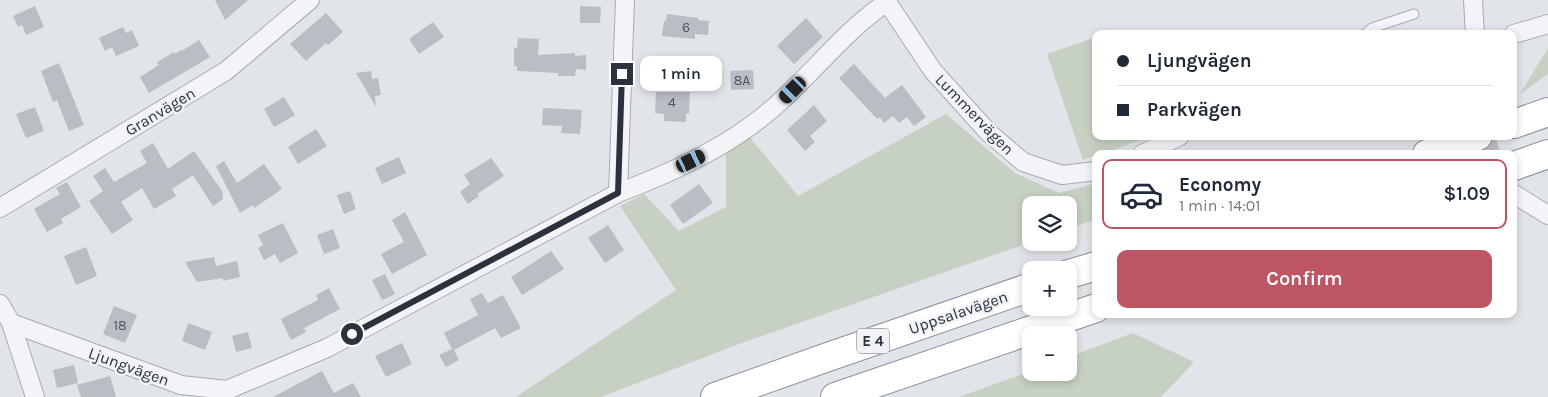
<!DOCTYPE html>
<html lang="en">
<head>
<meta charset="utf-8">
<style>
	:root { --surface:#fff; --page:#f2f2f3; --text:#1f2937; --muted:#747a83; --line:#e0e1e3; --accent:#be5564 }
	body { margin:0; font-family:Karla,sans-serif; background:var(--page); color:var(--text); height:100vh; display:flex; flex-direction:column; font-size:19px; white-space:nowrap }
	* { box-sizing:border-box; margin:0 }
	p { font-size:16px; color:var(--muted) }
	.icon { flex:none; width:28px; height:28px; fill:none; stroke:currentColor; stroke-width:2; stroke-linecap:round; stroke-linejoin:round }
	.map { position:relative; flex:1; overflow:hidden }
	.side { position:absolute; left:1092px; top:150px; width:425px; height:168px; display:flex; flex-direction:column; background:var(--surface); border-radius:10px; box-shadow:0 2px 8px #0003 }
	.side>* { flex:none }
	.banner { position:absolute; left:1092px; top:30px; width:425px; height:110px; border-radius:10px; box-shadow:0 2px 8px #0003; display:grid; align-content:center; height:110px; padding:0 25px; background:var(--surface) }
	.controls { position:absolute; left:1022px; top:196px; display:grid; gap:10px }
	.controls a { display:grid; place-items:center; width:55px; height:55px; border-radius:10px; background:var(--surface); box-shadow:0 2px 8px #0003; font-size:25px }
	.end { position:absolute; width:22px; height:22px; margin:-11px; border:6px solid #2b323e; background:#fff; box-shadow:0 0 0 2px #fff }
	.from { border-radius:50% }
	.bubble { position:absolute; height:35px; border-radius:10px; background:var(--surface); box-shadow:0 2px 8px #0003; font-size:16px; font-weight:600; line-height:35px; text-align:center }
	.car { position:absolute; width:15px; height:30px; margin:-15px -8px; border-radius:6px; box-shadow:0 0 4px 1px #0007; background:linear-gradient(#222 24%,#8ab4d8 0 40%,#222 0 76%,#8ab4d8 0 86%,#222 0) }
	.banner b { display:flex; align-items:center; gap:18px; height:48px; font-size:19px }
	.banner b+b { border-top:1px solid var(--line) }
	.banner i { width:12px; height:12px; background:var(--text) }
	ul { padding:9px 0 0; list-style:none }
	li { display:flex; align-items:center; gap:15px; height:70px; margin:0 10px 8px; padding:0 15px; border:2px solid transparent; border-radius:10px }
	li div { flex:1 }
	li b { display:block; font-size:19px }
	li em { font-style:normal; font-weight:600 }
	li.selected { border-color:var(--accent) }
	li>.icon { width:45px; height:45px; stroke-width:1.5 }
	.button { display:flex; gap:10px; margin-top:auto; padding:10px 25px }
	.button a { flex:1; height:58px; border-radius:10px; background:var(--accent); color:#fff; font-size:20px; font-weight:600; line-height:58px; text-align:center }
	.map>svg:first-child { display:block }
	.green { fill:#c6d1c3 }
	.building { fill:#b9bdc4 }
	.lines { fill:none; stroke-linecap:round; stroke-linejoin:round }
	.street-tunnel { stroke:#bdc0c6; stroke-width:18; stroke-dasharray:18 9; stroke-linecap:butt }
	.lane-casing { stroke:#a7abb2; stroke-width:11 }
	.street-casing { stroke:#a7abb2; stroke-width:20 }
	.highway-casing { stroke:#8a919d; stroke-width:30 }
	.lane { stroke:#f3f4f7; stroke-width:9 }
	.street { stroke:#f3f4f7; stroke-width:18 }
	.highway { stroke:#fff; stroke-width:28 }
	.route { stroke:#2b323e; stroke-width:6 }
	.labels { text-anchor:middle; stroke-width:5; stroke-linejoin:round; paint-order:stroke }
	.number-label { font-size:14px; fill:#4e5560 }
	.shield { fill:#f0f2f6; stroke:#666c75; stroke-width:1 }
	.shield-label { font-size:15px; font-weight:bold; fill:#2b323e }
	.street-label { font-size:16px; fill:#2b323e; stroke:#f0f2f6 }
</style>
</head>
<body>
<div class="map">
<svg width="1548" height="397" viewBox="0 0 1548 397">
	<rect width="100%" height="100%" fill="#e1e4e8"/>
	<!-- green -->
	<g class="green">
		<path d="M1096 37V136L1149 137 1101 154H1096V155L1083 160 1047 54Z"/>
		<path d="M1548 48V74L1520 94Z"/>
		<path d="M946 114 1015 173 1059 193 1096 183V219L1069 229V205H1031V242L739 344 601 397H516L676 290 620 206 644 194 679 231 726 207V147L748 135 798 196Z"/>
		<path d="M1133 333 1194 362 1161 397H959L1031 371V372H1069V357Z"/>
	</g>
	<!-- building -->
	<g class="building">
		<path d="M215 0H248L225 20Z"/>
		<path d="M35 6 44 27 26 35 22 25 18 27 13 16Z"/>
		<path d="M580 6 601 7 600 23H580Z"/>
		<path d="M326 13 343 32 328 45 326 43 306 61 290 44Z"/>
		<path d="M667 14 698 18V20L709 21 708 35 695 34V39L662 36 664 21H666Z"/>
		<path d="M806 18 823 37 794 64 777 46Z"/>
		<path d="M433 22 444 37 419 54 409 39Z"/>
		<path d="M123 27 126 33 132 30 139 46 116 56 112 47 105 51 99 38Z"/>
		<path d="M518 38 539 39 538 55 575 53V56L586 55V70L576 69 575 76H558V73L517 71V66H514V48H517Z"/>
		<path d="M199 40 210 57 149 93 140 77 159 65 157 62 174 52 175 54 181 50 182 51Z"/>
		<path d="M59 63 84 125 69 131 57 100 53 102 41 71Z"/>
		<path d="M854 64 885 98 902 85 926 117 914 126 907 117 899 123 893 116 884 123 880 117 877 119 839 78Z"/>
		<path d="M753 70 754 89 731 90 730 71Z"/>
		<path d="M371 71 372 79 378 78 381 95 375 96 376 107 356 73Z"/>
		<path d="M656 92H690L689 114 686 113V122L664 121V114L655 113Z"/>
		<path d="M284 97 295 115 274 127 264 109Z"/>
		<path d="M814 105 827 121 810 136 815 142 805 151 787 130Z"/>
		<path d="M35 107 44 131 26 138 16 114Z"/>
		<path d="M543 108 582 110 580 134 561 133 562 126 542 125Z"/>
		<path d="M316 129 327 146 298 164 288 147Z"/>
		<path d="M153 143 168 169 194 151 222 191 223 199 213 206 193 175 172 189 176 196 154 209 142 188 121 202 133 220 112 234 89 201 103 191 93 176 105 168 114 182 147 163 140 151Z"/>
		<path d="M399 157 406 173 382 184 375 168Z"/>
		<path d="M491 158 504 176 477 194 479 196 468 204 460 192 470 184 464 175Z"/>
		<path d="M224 161 237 183 264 164 282 189 254 208 253 205 240 213 216 166Z"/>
		<path d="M67 182 81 207 61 219 63 223 47 232 34 209 60 194 56 188Z"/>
		<path d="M699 184 713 203 683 224 670 205Z"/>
		<path d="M350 191 356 209 344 214 337 195Z"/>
		<path d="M405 212 427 255 392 274 381 254 404 242 392 220Z"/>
		<path d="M283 223 298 253 280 263 275 254 264 260 258 248 263 245 258 235Z"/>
		<path d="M608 225 624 250 605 263 588 238Z"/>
		<path d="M333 229 340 248 324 254 317 235Z"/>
		<path d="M86 247 97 276 76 285 64 256Z"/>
		<path d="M551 251 564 269 522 295 511 277Z"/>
		<path d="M214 257 216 266 237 261 240 277 223 281V278L197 282 185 262Z"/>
		<path d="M385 274 395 294 382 300 372 280Z"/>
		<path d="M329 288 340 309 304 328 306 332 291 340 281 319 318 300 316 295Z"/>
		<path d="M482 293 488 303 503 295 521 328 501 338 495 328 454 350 459 360 446 367 439 355 452 349 444 333 478 315 470 299Z"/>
		<path d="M114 306 137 315 125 343 103 334Z"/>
		<path d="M188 323 212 332 205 350 182 341Z"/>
		<path d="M248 332 252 348 236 352 232 336Z"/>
		<path d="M402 343 412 364 386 377 375 356Z"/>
		<path d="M74 365 78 383 57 388 53 370Z"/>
		<path d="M322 371 334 393 353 383 361 397H273Z"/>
		<path d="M110 376 116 397H81L77 385Z"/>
	</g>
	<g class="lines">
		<!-- street-tunnel -->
		<path class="street-tunnel" d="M1486 136 1491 154"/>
		<defs>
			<path id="lane" d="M1365 34 1372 28 1414 14"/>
			<g id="street">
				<path d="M1473 0 1475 34"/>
				<path d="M887 2 933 71 989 133 1023 162 1062 175 1096 171"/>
				<path d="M1514 34 1548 24"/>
				<path d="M1142 154 1180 136"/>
				<path d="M618 193 625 0"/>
				<path d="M1514 194 1548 215"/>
				<path d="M0 208 226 71 310 0"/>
				<path d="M0 304 11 323 35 397"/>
				<path d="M11 323 181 385 227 390 327 348 618 193C676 171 735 144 782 100 817 68 847 29 887 2L888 0"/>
			</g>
			<g id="highway">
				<path d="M1514 124 1548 112"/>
				<path d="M1427 154 1478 136"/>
				<path d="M1514 166 1548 154"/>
				<path d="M1069 274 1096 266"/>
				<path d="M715 397 825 358 1031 287"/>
				<path d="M835 397 1096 308"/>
			</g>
		</defs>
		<!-- lane casing -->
		<use href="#lane" class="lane-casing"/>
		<!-- street casing -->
		<use href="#street" class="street-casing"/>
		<!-- highway casing -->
		<use href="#highway" class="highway-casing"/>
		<!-- lane -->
		<use href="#lane" class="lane"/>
		<!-- street -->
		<use href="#street" class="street"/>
		<!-- highway -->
		<use href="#highway" class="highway"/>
	</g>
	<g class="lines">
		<!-- route -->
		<path class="route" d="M352 334 618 193 622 74"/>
	</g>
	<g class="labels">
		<!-- number labels -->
		<g class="number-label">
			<text x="686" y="32">6</text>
			<text x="742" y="85">8A</text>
			<text x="672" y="107">4</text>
			<text x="120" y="330">18</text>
		</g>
		<!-- shield labels -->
		<rect class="shield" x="857" y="328.5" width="32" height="25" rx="4"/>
		<g class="shield-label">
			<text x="873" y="346">E 4</text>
		</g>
		<!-- street labels -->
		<g class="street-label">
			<text transform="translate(160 111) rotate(-31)" y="6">Granvägen</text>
			<text transform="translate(975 114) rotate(46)" y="6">Lummervägen</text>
			<text transform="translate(958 312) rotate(-19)" y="6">Uppsalavägen</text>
			<text transform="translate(129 366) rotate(20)" y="6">Ljungvägen</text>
		</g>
	</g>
</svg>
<div class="controls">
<a><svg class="icon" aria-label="layers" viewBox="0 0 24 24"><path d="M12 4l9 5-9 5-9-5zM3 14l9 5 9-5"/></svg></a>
<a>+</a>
<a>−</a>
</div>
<i class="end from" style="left:352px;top:334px"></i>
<i class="end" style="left:622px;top:74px"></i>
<div class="bubble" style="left:640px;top:56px;width:82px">1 min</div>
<i class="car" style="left:793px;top:90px;rotate:225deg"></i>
<i class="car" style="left:691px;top:161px;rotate:64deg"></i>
<div class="banner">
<b><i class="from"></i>Ljungvägen</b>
<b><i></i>Parkvägen</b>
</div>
<section class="side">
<ul>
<li class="selected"><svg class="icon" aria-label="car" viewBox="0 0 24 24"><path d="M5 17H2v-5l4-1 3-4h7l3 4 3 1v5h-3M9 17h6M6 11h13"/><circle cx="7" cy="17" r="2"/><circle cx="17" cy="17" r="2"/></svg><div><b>Economy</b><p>1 min · 14:01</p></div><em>$1.09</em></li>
</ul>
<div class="button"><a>Confirm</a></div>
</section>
</div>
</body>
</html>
